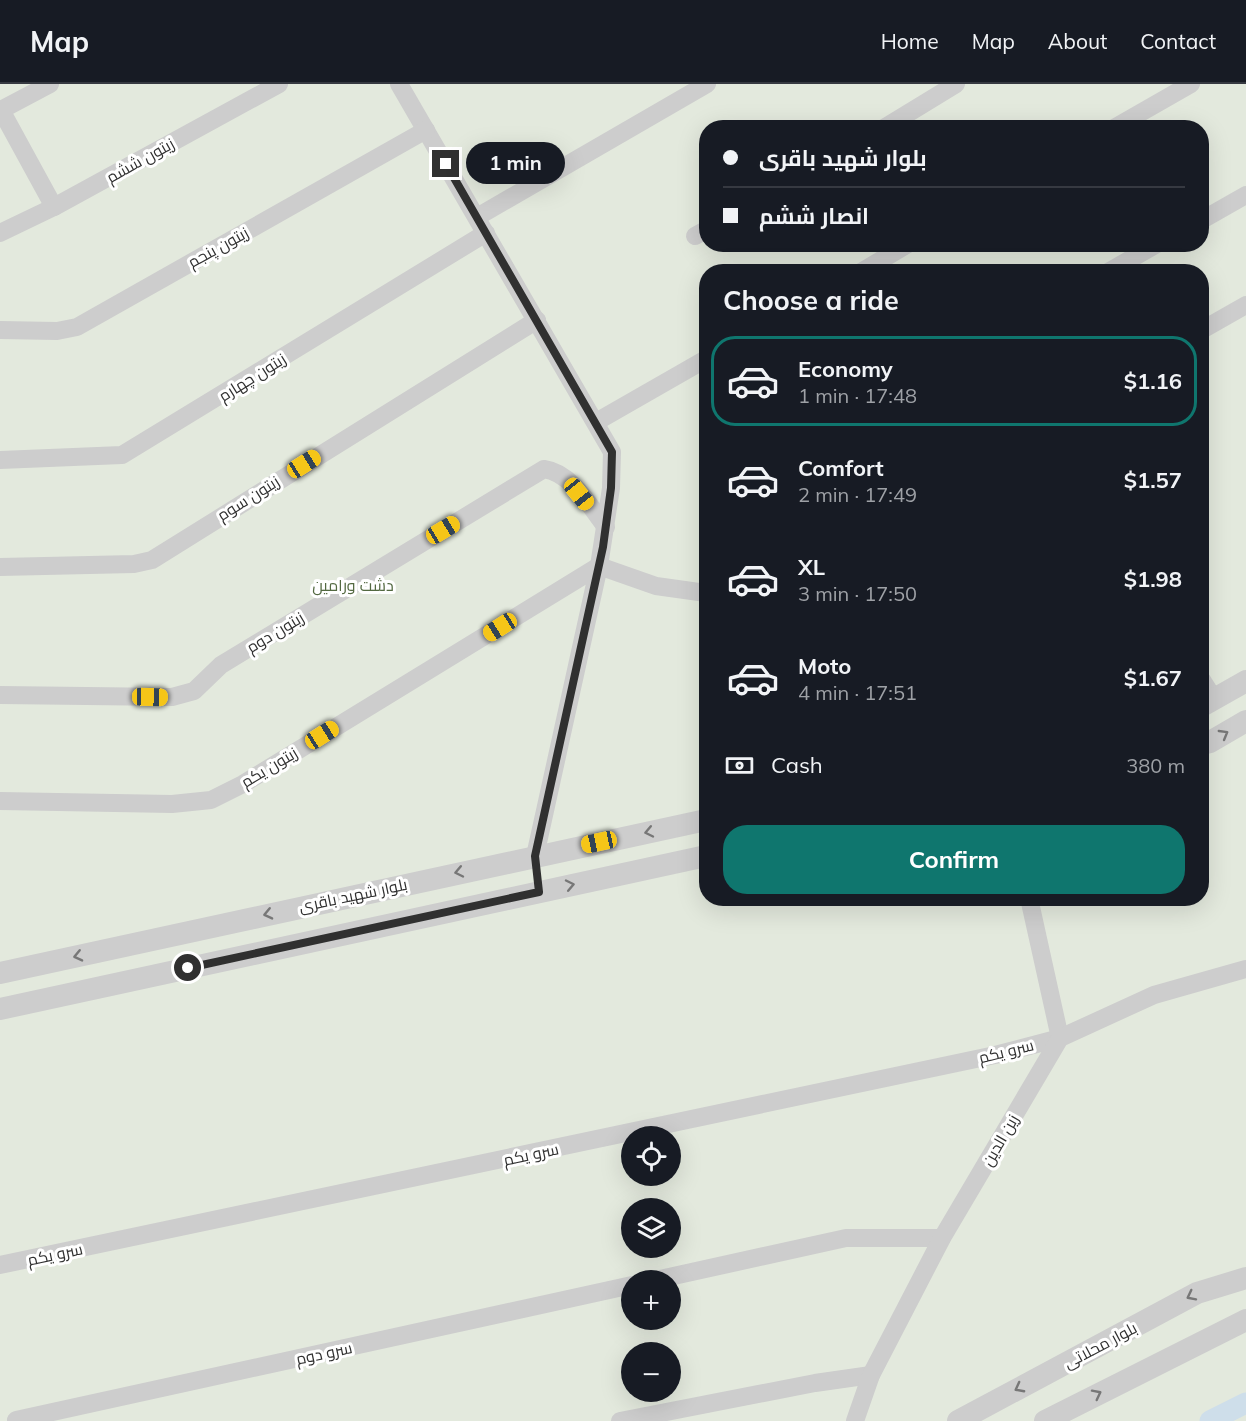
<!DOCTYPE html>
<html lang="en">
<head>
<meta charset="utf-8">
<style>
	:root { --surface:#171b24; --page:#242831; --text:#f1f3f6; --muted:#9ea1a6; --line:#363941; --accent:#0f766e }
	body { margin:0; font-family:Mulish,Cairo,sans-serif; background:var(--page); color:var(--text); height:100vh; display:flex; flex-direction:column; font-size:22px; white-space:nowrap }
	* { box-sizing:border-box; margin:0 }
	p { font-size:20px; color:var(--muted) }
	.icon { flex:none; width:33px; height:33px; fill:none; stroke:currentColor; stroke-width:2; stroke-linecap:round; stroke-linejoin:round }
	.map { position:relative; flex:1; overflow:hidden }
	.details { position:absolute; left:699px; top:180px; width:510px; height:642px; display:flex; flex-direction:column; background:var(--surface); border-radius:24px; box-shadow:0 6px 24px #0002 }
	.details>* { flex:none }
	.banner { position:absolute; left:699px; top:36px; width:510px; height:132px; border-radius:24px; box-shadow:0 6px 24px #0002; display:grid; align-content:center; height:132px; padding:0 24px; background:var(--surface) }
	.tools { position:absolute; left:621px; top:1042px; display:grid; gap:12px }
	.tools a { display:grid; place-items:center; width:60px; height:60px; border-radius:50%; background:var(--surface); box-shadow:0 6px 24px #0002; font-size:30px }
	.end { position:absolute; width:27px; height:27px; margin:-14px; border:8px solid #303030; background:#fff; box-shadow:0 0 0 3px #fff }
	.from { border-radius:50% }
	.bubble { position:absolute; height:42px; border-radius:21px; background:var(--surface); box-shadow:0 6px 24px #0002; font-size:20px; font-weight:700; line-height:42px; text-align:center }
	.car { position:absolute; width:18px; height:36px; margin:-18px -9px; border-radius:8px; box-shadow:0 0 4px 2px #0007; background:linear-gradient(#f5c518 24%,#345 0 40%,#f5c518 0 76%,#345 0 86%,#f5c518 0) }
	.banner b { display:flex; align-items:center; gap:21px; height:57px; font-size:22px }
	.banner b+b { border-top:2px solid var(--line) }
	.banner i { width:15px; height:15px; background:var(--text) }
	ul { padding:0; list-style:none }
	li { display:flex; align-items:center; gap:18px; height:90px; margin:0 12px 9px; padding:0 12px; border:3px solid transparent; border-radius:24px }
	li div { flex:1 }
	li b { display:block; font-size:22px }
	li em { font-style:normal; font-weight:700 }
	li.active { border-color:var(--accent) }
	li>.icon { width:54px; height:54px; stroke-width:1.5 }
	h2 { padding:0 24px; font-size:27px; line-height:72px }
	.pay { display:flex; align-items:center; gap:15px; height:66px; padding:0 24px; font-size:22px }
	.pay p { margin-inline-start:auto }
	.cta { display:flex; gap:12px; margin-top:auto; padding:12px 24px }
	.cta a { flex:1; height:69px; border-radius:24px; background:var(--accent); color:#fff; font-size:24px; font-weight:700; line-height:69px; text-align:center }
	header { display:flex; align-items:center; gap:36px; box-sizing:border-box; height:84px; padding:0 30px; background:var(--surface); border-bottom:2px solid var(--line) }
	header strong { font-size:28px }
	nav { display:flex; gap:33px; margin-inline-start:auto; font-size:21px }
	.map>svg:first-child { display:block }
	.green { fill:#e3e9dd; fill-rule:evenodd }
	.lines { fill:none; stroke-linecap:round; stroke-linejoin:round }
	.canal { stroke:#cedeea; stroke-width:21 }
	.minor { stroke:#cdcdcd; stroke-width:18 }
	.tertiary { stroke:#cdcdcd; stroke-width:22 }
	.oneway { stroke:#777 }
	.route { stroke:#303030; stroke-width:8 }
	.labels { text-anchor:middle; stroke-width:6; stroke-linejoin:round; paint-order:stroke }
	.street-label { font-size:16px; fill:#303030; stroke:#fff }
	.park-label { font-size:16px; fill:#536941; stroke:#fff }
</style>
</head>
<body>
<header>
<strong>Map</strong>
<nav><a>Home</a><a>Map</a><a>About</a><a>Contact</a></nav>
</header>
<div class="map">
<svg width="1246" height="1337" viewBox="0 0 1246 1337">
	<rect width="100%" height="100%" fill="#fff"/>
	<!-- green -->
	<path class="green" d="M0 0H1246V1337H0ZM706 44H1202V160H706ZM706 188H1202V814H706ZM632 1053H670V1092H632ZM632 1125H670V1164H632ZM632 1197H670V1236H632ZM632 1269H670V1308H632Z"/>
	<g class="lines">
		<!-- canal -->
		<path class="canal" d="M1210 1337 1246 1319"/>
		<!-- minor -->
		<g class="minor">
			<path d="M50 0 1 26 54 123"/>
			<path d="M399 0 612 368 611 404 599 482 535 772"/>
			<path d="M884 44 956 0"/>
			<path d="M1114 44 1191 0"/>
			<path d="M477 133 707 0"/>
			<path d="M1202 136 1246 111"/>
			<path d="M0 149 54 123 279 0"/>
			<path d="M695 152 706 146"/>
			<path d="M861 188 908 160"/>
			<path d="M1108 188 1157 160"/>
			<path d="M0 246 57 247 77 243 426 46"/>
			<path d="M1202 246 1246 221"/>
			<path d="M596 338 706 275"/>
			<path d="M0 376 122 371 486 149"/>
			<path d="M0 483 134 480 152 476 537 236"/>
			<path d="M1202 596 1214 615"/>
			<path d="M0 611 172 613 194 607 221 581 544 385C572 389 590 423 606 443"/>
			<path d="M0 717 172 720 211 716 243 700 599 482 656 502 706 509"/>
			<path d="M0 1181 995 971 1060 954 1029 814"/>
			<path d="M651 1197 846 1154H942"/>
			<path d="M16 1336 632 1201"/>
			<path d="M620 1337 815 1299 871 1291"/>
			<path d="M855 1337 871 1291 942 1154 1060 954 1154 911 1246 885"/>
		</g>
		<!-- tertiary -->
		<g class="tertiary">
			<path d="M1202 622 1246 597"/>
			<path d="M1202 660 1210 658 1246 637"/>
			<path d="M0 889 706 736"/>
			<path d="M0 925 706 772"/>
			<path d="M958 1337 1197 1209 1246 1194"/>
			<path d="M1045 1337 1246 1236"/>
		</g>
	</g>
	<!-- one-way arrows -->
	<defs><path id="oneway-chevron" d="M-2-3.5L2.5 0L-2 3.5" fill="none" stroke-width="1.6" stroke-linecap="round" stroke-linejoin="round" transform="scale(1.5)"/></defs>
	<g class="oneway">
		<use href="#oneway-chevron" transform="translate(1224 650) rotate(-30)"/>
		<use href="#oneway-chevron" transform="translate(649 748) rotate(168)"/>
		<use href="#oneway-chevron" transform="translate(459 788) rotate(168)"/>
		<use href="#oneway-chevron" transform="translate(570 801) rotate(-12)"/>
		<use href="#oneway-chevron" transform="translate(268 830) rotate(167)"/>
		<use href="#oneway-chevron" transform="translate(78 872) rotate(167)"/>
		<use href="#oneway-chevron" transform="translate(1191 1212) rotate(153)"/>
		<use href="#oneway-chevron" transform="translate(1019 1304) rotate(152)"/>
		<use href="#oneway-chevron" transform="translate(1097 1310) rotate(-27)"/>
	</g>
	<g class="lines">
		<!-- route -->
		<path class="route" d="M188 884 539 808 535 772 603 463 611 404 612 368 446 80"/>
	</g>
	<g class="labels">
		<!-- street labels -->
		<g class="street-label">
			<text transform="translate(140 76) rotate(-29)" y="6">زیتون ششم</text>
			<text transform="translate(218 163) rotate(-29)" y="6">زیتون پنجم</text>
			<text transform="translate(252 293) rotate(-32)" y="6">زیتون چهارم</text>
			<text transform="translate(248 414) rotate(-32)" y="6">زیتون سوم</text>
			<text transform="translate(275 548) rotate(-31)" y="6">زیتون دوم</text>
			<text transform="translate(269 683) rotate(-31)" y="6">زیتون یکم</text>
			<text transform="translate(353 811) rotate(-12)" y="6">بلوار شهید باقری</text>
			<text transform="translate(1006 967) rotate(-14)" y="6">سرو یکم</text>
			<text transform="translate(1000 1056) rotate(-60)" y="6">زین الدین</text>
			<text transform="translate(531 1070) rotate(-12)" y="6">سرو یکم</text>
			<text transform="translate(55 1170) rotate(-12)" y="6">سرو یکم</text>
			<text transform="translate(1100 1261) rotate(-28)" y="6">بلوار محلاتی</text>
			<text transform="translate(324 1269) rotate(-12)" y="6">سرو دوم</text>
		</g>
		<!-- park labels -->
		<g class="park-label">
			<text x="353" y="507">دشت ورامین</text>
		</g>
	</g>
</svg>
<div class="tools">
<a><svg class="icon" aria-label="locate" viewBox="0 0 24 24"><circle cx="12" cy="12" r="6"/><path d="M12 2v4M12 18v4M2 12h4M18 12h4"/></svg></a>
<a><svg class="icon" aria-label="layers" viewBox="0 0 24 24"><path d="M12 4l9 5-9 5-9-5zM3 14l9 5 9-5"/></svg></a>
<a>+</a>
<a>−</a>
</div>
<i class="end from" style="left:188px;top:884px"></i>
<i class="end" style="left:446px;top:80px"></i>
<div class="bubble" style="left:466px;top:58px;width:99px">1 min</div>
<i class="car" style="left:304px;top:380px;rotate:58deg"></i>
<i class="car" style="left:579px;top:410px;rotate:141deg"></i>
<i class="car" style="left:443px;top:446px;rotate:59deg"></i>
<i class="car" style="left:500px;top:543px;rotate:238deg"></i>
<i class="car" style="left:150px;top:613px;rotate:91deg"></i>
<i class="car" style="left:322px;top:651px;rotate:58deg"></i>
<i class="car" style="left:599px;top:758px;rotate:258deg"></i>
<div class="banner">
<b><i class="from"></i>بلوار شهید باقری</b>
<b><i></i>انصار ششم</b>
</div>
<section class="details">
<h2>Choose a ride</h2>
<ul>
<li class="active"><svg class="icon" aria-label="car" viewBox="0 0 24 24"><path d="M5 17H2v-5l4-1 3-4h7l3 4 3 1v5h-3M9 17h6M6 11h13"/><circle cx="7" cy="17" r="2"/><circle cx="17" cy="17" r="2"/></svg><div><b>Economy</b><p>1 min · 17:48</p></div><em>$1.16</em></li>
<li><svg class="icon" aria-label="car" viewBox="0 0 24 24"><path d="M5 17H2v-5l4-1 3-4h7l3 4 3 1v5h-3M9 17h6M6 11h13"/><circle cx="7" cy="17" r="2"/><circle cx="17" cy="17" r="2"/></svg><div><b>Comfort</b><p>2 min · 17:49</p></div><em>$1.57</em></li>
<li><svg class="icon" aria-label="car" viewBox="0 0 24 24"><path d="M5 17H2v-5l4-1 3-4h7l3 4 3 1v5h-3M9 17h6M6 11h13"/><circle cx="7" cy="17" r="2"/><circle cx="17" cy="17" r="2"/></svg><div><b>XL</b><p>3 min · 17:50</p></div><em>$1.98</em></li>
<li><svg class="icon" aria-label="car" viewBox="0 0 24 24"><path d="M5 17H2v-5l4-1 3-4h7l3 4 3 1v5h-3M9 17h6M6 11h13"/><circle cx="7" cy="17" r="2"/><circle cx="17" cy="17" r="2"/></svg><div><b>Moto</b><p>4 min · 17:51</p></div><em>$1.67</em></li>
</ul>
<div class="pay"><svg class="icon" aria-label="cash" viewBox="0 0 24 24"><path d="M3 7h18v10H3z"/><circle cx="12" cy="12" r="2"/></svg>Cash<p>380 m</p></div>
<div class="cta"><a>Confirm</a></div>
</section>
</div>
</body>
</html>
